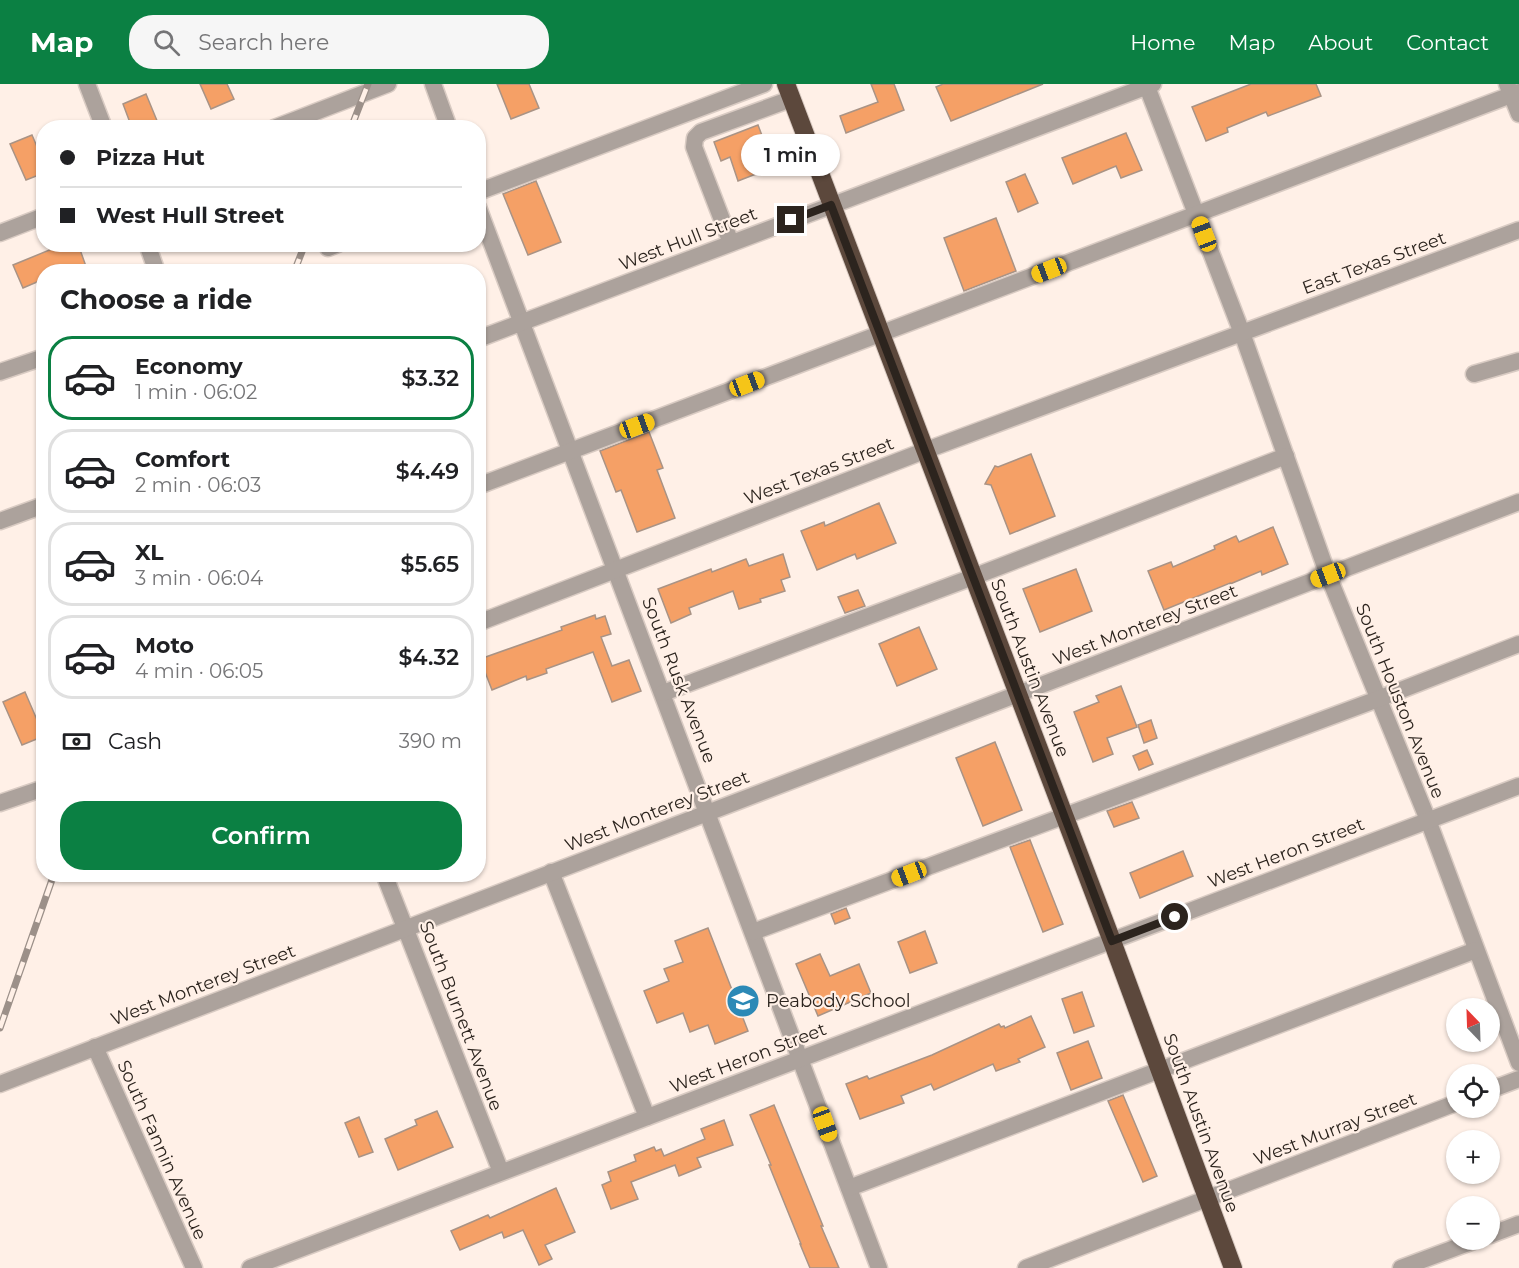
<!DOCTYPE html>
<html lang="en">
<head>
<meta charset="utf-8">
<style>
	:root { --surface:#fff; --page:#f6f6f6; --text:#202124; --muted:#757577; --line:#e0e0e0; --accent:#0b8043 }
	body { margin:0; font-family:Montserrat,sans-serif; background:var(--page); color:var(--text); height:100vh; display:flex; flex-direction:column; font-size:22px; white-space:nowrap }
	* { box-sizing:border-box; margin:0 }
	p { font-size:20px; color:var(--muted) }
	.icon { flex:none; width:33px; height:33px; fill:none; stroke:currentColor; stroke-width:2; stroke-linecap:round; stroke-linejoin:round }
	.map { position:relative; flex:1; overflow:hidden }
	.drawer { position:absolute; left:36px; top:180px; width:450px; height:618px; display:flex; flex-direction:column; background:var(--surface); border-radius:24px; box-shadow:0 2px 4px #0004 }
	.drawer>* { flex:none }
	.banner { position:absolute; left:36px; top:36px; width:450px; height:132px; border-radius:24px; box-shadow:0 2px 4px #0004; display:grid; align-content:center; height:132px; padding:0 24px; background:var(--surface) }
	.needle { width:39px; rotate:337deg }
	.fabs { position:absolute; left:1446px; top:914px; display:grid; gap:12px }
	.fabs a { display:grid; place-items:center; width:54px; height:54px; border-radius:50%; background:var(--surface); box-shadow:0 2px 4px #0004; font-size:30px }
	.end { position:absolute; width:27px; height:27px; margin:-14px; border:8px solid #2c241e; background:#fff; box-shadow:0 0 0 3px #fff }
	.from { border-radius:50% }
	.bubble { position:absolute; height:42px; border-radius:21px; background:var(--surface); box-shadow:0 2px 4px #0004; font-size:20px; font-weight:600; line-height:42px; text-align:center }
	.car { position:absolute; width:18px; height:36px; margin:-18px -9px; border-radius:8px; box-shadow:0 0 4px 2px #0007; background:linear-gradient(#f5c518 24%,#345 0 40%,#f5c518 0 76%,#345 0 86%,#f5c518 0) }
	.banner b { display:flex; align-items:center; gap:21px; height:57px; font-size:22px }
	.banner b+b { border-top:2px solid var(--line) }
	.banner i { width:15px; height:15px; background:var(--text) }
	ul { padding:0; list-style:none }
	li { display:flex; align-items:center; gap:18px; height:84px; margin:0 12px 9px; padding:0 12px; border:3px solid var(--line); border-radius:24px }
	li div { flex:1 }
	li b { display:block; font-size:22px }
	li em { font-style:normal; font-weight:600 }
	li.current { border-color:var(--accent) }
	li>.icon { width:54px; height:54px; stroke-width:1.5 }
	h2 { padding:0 24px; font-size:27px; line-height:72px }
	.pay { display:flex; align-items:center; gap:15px; height:66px; padding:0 24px; font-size:22px }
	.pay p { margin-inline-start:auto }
	.button { display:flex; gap:12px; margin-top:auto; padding:12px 24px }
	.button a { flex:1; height:69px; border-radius:24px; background:var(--accent); color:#fff; font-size:24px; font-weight:600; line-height:69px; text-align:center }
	header { display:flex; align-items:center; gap:36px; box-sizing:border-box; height:84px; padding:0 30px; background:var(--accent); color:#fff }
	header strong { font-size:28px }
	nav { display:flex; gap:33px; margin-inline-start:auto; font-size:21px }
	.search { width:420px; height:54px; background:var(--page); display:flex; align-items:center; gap:15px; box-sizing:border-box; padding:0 21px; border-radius:24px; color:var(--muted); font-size:22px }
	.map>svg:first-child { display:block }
	.building { fill:#f5a066; stroke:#a99385; stroke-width:1.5 }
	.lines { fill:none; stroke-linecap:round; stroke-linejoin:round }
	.minor-casing { stroke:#d9cbc3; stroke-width:19 }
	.highway-casing { stroke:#d9cbc3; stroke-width:20 }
	.minor { stroke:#aca29c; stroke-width:16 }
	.highway { stroke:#5c483c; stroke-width:18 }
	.rail-casing { stroke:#9c9089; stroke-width:7 }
	.rail { stroke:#fff0e7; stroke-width:4.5; stroke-dasharray:14; stroke-linecap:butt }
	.route { stroke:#2c241e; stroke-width:8 }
	.labels { text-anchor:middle; stroke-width:4.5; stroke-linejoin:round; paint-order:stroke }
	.street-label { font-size:18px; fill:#2c241e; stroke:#fff0e7 }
	.poi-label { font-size:18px; fill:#2c241e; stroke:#fff0e7; text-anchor:start }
</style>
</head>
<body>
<header>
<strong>Map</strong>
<div class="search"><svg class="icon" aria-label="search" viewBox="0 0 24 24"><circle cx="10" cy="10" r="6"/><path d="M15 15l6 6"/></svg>Search here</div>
<nav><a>Home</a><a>Map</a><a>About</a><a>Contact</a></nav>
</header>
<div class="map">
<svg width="1519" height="1184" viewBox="0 0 1519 1184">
	<rect width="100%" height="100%" fill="#fff0e7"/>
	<!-- building -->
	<g class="building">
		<path d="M200 0H227L234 15 211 25Z"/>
		<path d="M497 0H529L539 24 511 35Z"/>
		<path d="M871 0H894L904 26 846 49 840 32 878 18Z"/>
		<path d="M943 0H1043L951 37 936 3Z"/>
		<path d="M1251 0H1316L1321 12 1268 32 1266 28 1227 44 1228 48 1206 57 1192 23Z"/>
		<path d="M146 10 160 44H132L123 20Z"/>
		<path d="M758 41 774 83 738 97 730 73 721 77 714 58Z"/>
		<path d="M1126 49 1142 86 1121 94 1116 82 1073 100 1062 74Z"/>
		<path d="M32 51 44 79V89L26 96 10 60Z"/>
		<path d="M1025 90 1038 119 1018 128 1006 98Z"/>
		<path d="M536 97 561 158 528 171 503 110Z"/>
		<path d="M996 134 1016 187 964 207 944 154Z"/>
		<path d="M64 160H78L88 188H44V195L23 204 13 181Z"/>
		<path d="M649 348 663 384 657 386 675 434 637 448 621 406 616 408 600 367Z"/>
		<path d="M1031 370 1055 432 1010 450 991 401 985 400 995 382 998 383Z"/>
		<path d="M879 419 896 459 857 475 855 470 817 486 801 447 824 438 825 442Z"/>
		<path d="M1273 443 1288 480 1262 491 1261 487 1230 500V499L1164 526 1148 487 1171 478 1173 483 1215 465 1214 462 1236 452 1239 458Z"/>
		<path d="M783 470 790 493 781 496 785 507 760 515 761 518 739 525 733 507 689 524 691 530 671 539 658 505 711 485 712 488 746 475 749 482Z"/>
		<path d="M1076 485 1092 527 1040 548 1023 505Z"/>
		<path d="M858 506 865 522 845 529 838 513Z"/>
		<path d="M595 531 596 535 605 532 611 550 601 553 612 582 629 576 641 607 612 618 593 568 546 585 547 589 527 596 526 592 492 606 480 575 562 546 561 543Z"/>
		<path d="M919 543 937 585 897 602 879 560Z"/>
		<path d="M1121 602 1137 643 1107 654 1113 670 1093 678 1074 628 1099 618 1096 612Z"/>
		<path d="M25 608 44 652 22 661 3 618Z"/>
		<path d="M1151 636 1157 654 1144 659 1138 641Z"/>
		<path d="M995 658 1022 726 983 742 956 674Z"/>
		<path d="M1147 666 1153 680 1139 686 1133 672Z"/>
		<path d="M1132 718 1139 734 1114 743 1107 727Z"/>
		<path d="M1030 756 1063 840 1043 848 1010 763Z"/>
		<path d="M1183 767 1193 792 1140 814 1130 789Z"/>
		<path d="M846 824 850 834 835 840 831 830Z"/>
		<path d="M708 844 748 947 715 960 708 941 690 948 683 929 657 939 644 907 669 897 664 885 683 878 675 857Z"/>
		<path d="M925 847 937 879 910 889 898 858Z"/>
		<path d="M820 870 830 892 859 880 871 909 818 932 796 880Z"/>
		<path d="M1082 908 1094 942 1074 949 1062 915Z"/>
		<path d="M1031 932 1045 963 1018 975 1020 978 996 987 993 980 934 1006 931 1000 901 1012 904 1019 860 1035 846 1000 867 992 869 995 932 971 999 940 1001 943 1004 942 1005 944Z"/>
		<path d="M1088 957 1102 994 1071 1006 1057 969Z"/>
		<path d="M1123 1011 1157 1092 1143 1098 1108 1017Z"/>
		<path d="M774 1021 823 1142H821L839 1184H810L800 1160H801L769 1081H771L750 1031Z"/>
		<path d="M437 1027 453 1063 398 1086 385 1055 417 1041 415 1036Z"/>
		<path d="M359 1033 373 1068 359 1073 345 1039Z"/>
		<path d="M724 1036 733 1061 697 1074 701 1083 679 1092 675 1081 631 1098 638 1115 611 1125 602 1101 611 1097 608 1088 636 1077 634 1071 654 1063 656 1067 661 1065 664 1072 705 1055 701 1045Z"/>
		<path d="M556 1104 575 1148 545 1161 552 1175 539 1181 523 1146 504 1154 502 1148 460 1166 451 1147 488 1131 490 1134Z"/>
	</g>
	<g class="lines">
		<defs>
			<g id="minor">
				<path d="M87 0 104 44"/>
				<path d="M433 0 449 44"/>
				<path d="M1146 0 1242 249 1328 491 1428 736 1519 979"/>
				<path d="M1507 0 1519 30"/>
				<path d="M274 44 388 0"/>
				<path d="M478 108 764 0"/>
				<path d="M478 123 879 1184"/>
				<path d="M0 149 44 132"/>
				<path d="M731 159 694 63 695 54 701 48 791 15"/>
				<path d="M147 160 157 188"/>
				<path d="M328 164 338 160"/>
				<path d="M478 255 1153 0"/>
				<path d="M0 288 44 273"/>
				<path d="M1474 290 1519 277"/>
				<path d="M478 402 1519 8"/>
				<path d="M0 437 44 421"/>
				<path d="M478 539 924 367 1519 146"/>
				<path d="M663 609 973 493 1286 372"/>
				<path d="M0 719 44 704"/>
				<path d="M551 788 647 1033"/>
				<path d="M384 790 501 1088"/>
				<path d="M753 848 1378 615 1519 560"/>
				<path d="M95 963 194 1184"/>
				<path d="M0 1000 1519 418"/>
				<path d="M1490 1006 1519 995"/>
				<path d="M849 1104 1476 866"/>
				<path d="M1490 1151 1519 1140"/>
				<path d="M250 1184 1519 702"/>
				<path d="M1026 1184 1456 1019"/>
				<path d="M1401 1184 1479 1155"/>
			</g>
			<path id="highway" d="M786 0 1112 857 1233 1184"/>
		</defs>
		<!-- minor casing -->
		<use href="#minor" class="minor-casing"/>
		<!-- highway casing -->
		<use href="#highway" class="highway-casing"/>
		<!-- minor -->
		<use href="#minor" class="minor"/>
		<!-- highway -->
		<use href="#highway" class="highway"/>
		<defs>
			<g id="rail">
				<path d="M351 44 368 0"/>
				<path d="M294 188 305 160"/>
				<path d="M0 944 54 790"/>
			</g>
		</defs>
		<!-- rail casing -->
		<use href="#rail" class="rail-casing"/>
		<!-- rail -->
		<use href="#rail" class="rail"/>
	</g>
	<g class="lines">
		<!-- route -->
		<path class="route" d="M791 136 831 121 1112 857 1175 833"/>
	</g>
	<!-- icons -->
	<defs>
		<symbol id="school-disc" viewBox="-11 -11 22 22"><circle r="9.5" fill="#2c89b6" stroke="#fff0e7"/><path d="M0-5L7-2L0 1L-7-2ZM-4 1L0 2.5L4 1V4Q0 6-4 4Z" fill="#fff"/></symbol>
	</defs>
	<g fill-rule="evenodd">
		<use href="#school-disc" x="724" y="898" width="38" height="38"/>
	</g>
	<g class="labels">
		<!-- street labels -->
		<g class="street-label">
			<text transform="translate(688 155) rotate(-21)" y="6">West Hull Street</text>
			<text transform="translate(1374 179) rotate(-20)" y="6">East Texas Street</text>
			<text transform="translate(819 387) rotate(-21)" y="6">West Texas Street</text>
			<text transform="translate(1145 541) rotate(-21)" y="6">West Monterey Street</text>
			<text transform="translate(1030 584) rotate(69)" y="6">South Austin Avenue</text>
			<text transform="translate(679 596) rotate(69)" y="6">South Rusk Avenue</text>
			<text transform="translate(1400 617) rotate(68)" y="6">South Houston Avenue</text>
			<text transform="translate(657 727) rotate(-21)" y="6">West Monterey Street</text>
			<text transform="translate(1286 769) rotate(-21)" y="6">West Heron Street</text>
			<text transform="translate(203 901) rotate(-21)" y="6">West Monterey Street</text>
			<text transform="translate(461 932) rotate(69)" y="6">South Burnett Avenue</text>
			<text transform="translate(748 974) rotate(-21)" y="6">West Heron Street</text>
			<text transform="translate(1201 1039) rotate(70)" y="6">South Austin Avenue</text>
			<text transform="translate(1335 1045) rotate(-21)" y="6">West Murray Street</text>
			<text transform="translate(162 1066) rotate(66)" y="6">South Fannin Avenue</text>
		</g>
		<!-- poi labels -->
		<g class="poi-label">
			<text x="766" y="923">Peabody School</text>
		</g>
	</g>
</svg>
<div class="fabs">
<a><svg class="needle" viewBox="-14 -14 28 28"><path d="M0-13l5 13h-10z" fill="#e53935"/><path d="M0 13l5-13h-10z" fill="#757577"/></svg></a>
<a><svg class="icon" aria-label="locate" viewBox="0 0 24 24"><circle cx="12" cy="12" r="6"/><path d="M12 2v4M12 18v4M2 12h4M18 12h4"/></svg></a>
<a>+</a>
<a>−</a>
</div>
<i class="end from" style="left:1175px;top:833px"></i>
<i class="end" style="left:791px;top:136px"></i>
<div class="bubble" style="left:741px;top:50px;width:99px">1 min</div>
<i class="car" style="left:1204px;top:150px;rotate:339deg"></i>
<i class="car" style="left:1049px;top:186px;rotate:249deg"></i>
<i class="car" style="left:747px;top:300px;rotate:69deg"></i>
<i class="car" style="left:637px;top:342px;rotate:70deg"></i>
<i class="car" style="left:1328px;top:491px;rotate:249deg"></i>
<i class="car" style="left:909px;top:790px;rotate:249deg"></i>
<i class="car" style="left:825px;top:1040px;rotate:160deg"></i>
<div class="banner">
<b><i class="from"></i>Pizza Hut</b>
<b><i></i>West Hull Street</b>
</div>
<section class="drawer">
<h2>Choose a ride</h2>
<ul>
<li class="current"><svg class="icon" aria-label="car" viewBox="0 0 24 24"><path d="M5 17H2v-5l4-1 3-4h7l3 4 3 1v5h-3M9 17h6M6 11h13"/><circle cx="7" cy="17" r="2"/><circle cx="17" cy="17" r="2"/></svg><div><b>Economy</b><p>1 min · 06:02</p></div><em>$3.32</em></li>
<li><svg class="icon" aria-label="car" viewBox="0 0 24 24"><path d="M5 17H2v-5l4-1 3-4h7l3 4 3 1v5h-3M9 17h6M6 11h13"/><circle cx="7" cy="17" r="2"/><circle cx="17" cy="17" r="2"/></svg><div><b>Comfort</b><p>2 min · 06:03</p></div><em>$4.49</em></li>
<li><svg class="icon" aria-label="car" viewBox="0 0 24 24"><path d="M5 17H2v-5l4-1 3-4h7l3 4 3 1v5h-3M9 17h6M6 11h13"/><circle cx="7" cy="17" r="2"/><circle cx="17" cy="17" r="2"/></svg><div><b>XL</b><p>3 min · 06:04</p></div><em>$5.65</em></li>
<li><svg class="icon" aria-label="car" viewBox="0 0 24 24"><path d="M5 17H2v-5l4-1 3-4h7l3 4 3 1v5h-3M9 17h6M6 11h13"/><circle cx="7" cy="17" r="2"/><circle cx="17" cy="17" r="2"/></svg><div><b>Moto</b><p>4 min · 06:05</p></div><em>$4.32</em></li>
</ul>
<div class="pay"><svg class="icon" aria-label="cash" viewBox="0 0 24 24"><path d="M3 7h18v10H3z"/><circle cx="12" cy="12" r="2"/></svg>Cash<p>390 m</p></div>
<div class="button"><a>Confirm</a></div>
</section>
</div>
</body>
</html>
